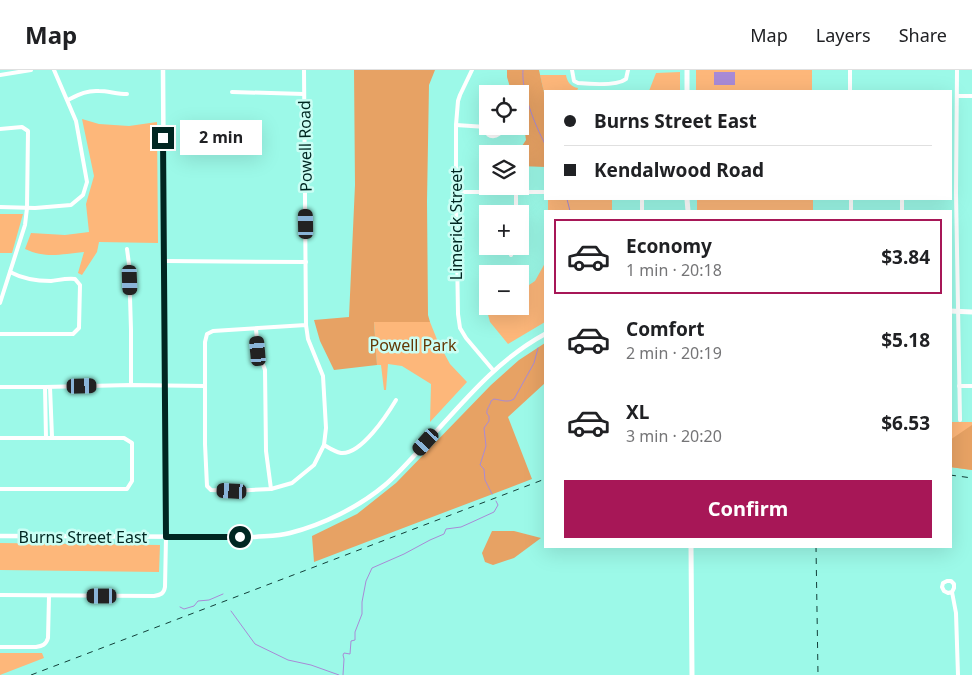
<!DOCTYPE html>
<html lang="en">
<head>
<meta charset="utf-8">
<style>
	:root { --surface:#fff; --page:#f6f6f6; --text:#202124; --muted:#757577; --line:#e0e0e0; --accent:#a71757 }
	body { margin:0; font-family:"Noto Sans",sans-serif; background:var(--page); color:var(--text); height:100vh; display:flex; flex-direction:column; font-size:19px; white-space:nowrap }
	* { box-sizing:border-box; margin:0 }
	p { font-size:16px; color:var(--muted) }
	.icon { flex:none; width:28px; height:28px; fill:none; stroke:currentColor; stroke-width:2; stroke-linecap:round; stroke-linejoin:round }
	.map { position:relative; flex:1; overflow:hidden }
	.side { position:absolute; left:544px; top:140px; width:408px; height:338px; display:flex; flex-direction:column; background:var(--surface); border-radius:0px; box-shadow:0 5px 20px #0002 }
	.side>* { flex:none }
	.top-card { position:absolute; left:544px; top:20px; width:408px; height:110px; border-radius:0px; box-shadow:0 5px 20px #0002; display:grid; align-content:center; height:110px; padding:0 20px; background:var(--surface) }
	.fabs { position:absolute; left:479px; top:15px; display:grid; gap:10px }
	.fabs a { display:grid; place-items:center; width:50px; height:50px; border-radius:0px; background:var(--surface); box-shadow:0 5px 20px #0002; font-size:25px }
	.end { position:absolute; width:22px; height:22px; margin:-11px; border:6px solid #002621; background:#fff; box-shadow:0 0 0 2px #fff }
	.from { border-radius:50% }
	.bubble { position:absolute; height:35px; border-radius:0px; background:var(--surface); box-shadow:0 5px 20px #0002; font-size:16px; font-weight:700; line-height:35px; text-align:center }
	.car { position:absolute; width:15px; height:30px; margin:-15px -8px; border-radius:6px; box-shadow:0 0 4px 1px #0007; background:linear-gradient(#222 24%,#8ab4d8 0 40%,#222 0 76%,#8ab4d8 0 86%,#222 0) }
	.top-card b { display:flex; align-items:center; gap:18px; height:48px; font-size:19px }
	.top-card b+b { border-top:1px solid var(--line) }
	.top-card i { width:12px; height:12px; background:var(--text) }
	ul { padding:9px 0 0; list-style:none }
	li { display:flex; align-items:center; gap:15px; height:75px; margin:0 10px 8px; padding:0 10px; border:2px solid transparent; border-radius:0px }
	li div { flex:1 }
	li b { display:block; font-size:19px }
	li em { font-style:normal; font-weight:700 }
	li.active { border-color:var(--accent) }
	li>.icon { width:45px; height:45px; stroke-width:1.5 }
	.action { display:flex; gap:10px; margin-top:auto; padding:10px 20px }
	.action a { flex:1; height:58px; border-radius:0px; background:var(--accent); color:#fff; font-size:20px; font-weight:700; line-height:58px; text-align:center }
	header { display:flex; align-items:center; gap:30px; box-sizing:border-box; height:70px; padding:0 25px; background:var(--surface); border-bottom:1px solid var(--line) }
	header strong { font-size:24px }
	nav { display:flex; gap:28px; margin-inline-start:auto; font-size:18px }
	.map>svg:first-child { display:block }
	.green { fill:#fdb77a }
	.forest { fill:#e7a264 }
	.water { fill:#a88ad6 }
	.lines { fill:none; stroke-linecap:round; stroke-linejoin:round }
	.stream { stroke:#a88ad6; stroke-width:1 }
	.minor { stroke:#fff; stroke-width:4 }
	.tertiary { stroke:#fff; stroke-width:4.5 }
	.secondary { stroke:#fff; stroke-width:5 }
	.rail { stroke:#123f39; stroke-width:1; stroke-dasharray:6 6; stroke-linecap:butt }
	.route { stroke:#002621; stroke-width:6 }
	.labels { text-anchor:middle; stroke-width:5; stroke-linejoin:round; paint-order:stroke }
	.street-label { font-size:16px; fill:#002621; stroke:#cafef4 }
	.park-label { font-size:16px; fill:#633704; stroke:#cafef4 }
</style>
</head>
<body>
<header>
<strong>Map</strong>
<nav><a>Map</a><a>Layers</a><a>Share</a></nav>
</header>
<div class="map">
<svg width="972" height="605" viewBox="0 0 972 605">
	<rect width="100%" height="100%" fill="#9cf9e8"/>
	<!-- green -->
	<g class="green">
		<rect x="696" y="0" width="116" height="21"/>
		<path d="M680 2V21H649L656 3Z"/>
		<path d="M540 5H566C567 12 571 17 578 18L577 21H545V27Z"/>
		<path d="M82 49 99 54 129 56 157 52 158 173 99 172 97 182 82 205 78 203 84 182C61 184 47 189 25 179L31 163 65 165 89 162 86 134 94 106Z"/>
		<rect x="697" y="129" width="116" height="12"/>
		<rect x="548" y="130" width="64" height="11"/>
		<path d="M0 144H23L12 183H0Z"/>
		<path d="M545 193V252L508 274 490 252 487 241 485 225H487L488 236H520V221L535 211Z"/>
		<path d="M374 252H430L438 272 450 294 467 312 430 352 431 314 402 296 388 294 386 320H384L381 295H377Z"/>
		<path d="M950 352H972V400L950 397Z"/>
		<path d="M0 473 160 475 159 502 0 500Z"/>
		<path d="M0 583H42L44 588 0 605Z"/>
	</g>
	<!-- forest -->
	<g class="forest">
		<path d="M354 0H435L429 15 427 131 428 245 430 252H374L377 295 334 300 320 271 314 250 349 247 355 115Z"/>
		<path d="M507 0H539L545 27V97L520 96V79L526 70 524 56 520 49V24H512L507 7Z"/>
		<path d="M545 273V313L508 347 532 409 314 492 312 466 357 444 396 413 491 315 519 290Z"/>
		<path d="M972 355V400L950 397V370Z"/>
		<path d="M492 461H514L541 468 514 488 493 495 485 492 482 483Z"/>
	</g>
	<!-- water -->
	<rect class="water" x="714" y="2" width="21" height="13"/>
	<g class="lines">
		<!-- stream -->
		<g class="stream">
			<path d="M523 0C521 21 535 55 545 74"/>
			<path d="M567 129 570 141"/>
			<path d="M492 424 485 410 484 399 480 395 486 376 484 358 489 351V346L487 344C486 339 490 336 491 331L494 329C501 330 508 333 514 329L534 293 538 278"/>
			<path d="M180 537 184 539 194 536 198 531 209 530 223 524"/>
			<path d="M231 541 255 574 288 590 311 595 339 605"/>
			<path d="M343 605 344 589 343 585 344 583 350 584 351 571 355 570V562L362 544V532L366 511 372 498 404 484 430 470 444 464 446 459 461 457 470 453 494 442 498 435 496 431"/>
		</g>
		<!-- minor -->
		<g class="minor">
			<path d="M304 0 306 255 308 269 323 306 326 358 324 375 314 395 292 413 271 419 232 421 211 420 207 416 205 374V272L207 264 213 261 306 255"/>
			<path d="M472 0 460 25 458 31 456 55V122L458 244 460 258 466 268 493 300"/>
			<path d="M572 0 574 11 578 13C589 14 617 16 626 9L628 0"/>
			<path d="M850 0V21"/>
			<path d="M957 0 956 123 960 350"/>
			<path d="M0 5 31 0"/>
			<path d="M232 22 304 24"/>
			<path d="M957 26H972"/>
			<path d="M68 30C78 25 87 20 99 21 108 21 117 24 127 24"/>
			<path d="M488 54C482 63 491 70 499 64L501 59 500 56"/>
			<path d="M456 55 486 57"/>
			<path d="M0 59 22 57 28 61 27 138 25 155 0 233"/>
			<path d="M456 122H545"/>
			<path d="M516 122V144"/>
			<path d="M851 129V141"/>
			<path d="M0 137 35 138 71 135 83 125 87 112 76 51 54 0"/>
			<path d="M642 141V129"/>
			<path d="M902 141V129"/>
			<path d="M127 179 129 194 131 260V315"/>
			<path d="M511 185 514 176"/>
			<path d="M165 191 306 192"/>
			<path d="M256 259 258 281 265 300 266 381 271 419"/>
			<path d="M0 264H73L79 258 80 215 75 209C67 208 59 210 51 211 37 211 23 209 10 202"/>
			<path d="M959 316H972"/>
			<path d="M0 317H45L131 315 205 316"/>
			<path d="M45 317 46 368"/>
			<path d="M50 317 52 367"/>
			<path d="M0 368H124L132 373V411L127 419H0"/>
			<path d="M324 375C329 378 335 382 341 383 361 385 387 345 396 330"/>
			<path d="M952 522 948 523 944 521 942 517 943 513 947 511H951L954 514V518L952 522 956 543 958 605"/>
			<path d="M0 525 154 526C160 525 164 524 165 517L166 467"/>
			<path d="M0 577H36C42 576 46 575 48 568L49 526"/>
		</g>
		<!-- tertiary -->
		<g class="tertiary">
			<path d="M163 0 166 467"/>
			<path d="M0 466 255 467C266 466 279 466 290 463 322 455 359 437 385 415 398 404 410 390 422 377 460 336 495 291 545 264"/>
		</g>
		<!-- secondary -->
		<g class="secondary">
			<path d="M687 0V21"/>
			<path d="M687 129 688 141"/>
			<path d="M950 241 972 242"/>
			<path d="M691 476 692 605"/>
		</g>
		<!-- rail -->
		<g class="rail">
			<path d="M950 405 972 408"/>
			<path d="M816 476 818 605"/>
			<path d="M31 605 545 409"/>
		</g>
	</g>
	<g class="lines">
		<!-- route -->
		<path class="route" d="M163 68 166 467H240"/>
	</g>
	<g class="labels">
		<!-- street labels -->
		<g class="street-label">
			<text transform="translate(305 76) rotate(-91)" y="6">Powell Road</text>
			<text transform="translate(456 154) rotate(-90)" y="6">Limerick Street</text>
			<text x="83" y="473">Burns Street East</text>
		</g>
		<!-- park labels -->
		<g class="park-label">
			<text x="413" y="281">Powell Park</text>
		</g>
	</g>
</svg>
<div class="fabs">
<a><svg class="icon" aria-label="locate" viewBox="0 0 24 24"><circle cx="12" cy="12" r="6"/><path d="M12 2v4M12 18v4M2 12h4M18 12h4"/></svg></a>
<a><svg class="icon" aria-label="layers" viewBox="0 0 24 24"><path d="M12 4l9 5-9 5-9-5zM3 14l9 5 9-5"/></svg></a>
<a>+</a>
<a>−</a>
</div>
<i class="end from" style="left:240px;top:467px"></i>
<i class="end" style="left:163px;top:68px"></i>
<div class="bubble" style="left:180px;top:50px;width:82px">2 min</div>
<i class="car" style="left:306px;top:154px;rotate:359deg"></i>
<i class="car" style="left:130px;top:210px;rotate:178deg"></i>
<i class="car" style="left:258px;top:281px;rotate:355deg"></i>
<i class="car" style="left:82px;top:316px;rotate:89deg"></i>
<i class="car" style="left:426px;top:372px;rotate:222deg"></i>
<i class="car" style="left:232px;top:421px;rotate:273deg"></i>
<i class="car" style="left:102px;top:526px;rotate:270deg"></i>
<div class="top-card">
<b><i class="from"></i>Burns Street East</b>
<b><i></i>Kendalwood Road</b>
</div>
<section class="side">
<ul>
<li class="active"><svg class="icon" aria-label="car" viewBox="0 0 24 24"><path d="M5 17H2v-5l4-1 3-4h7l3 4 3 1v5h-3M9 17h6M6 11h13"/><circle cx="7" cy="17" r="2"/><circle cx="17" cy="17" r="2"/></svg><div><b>Economy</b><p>1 min · 20:18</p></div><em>$3.84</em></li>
<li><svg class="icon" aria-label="car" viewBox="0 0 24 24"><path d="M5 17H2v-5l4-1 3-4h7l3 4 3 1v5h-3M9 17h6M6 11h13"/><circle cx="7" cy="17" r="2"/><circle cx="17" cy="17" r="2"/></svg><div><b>Comfort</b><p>2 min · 20:19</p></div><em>$5.18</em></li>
<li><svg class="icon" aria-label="car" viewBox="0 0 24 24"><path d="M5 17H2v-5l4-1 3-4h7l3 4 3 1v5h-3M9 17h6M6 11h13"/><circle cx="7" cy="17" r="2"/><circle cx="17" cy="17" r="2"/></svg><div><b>XL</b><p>3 min · 20:20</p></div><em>$6.53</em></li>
</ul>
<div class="action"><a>Confirm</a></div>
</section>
</div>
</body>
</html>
